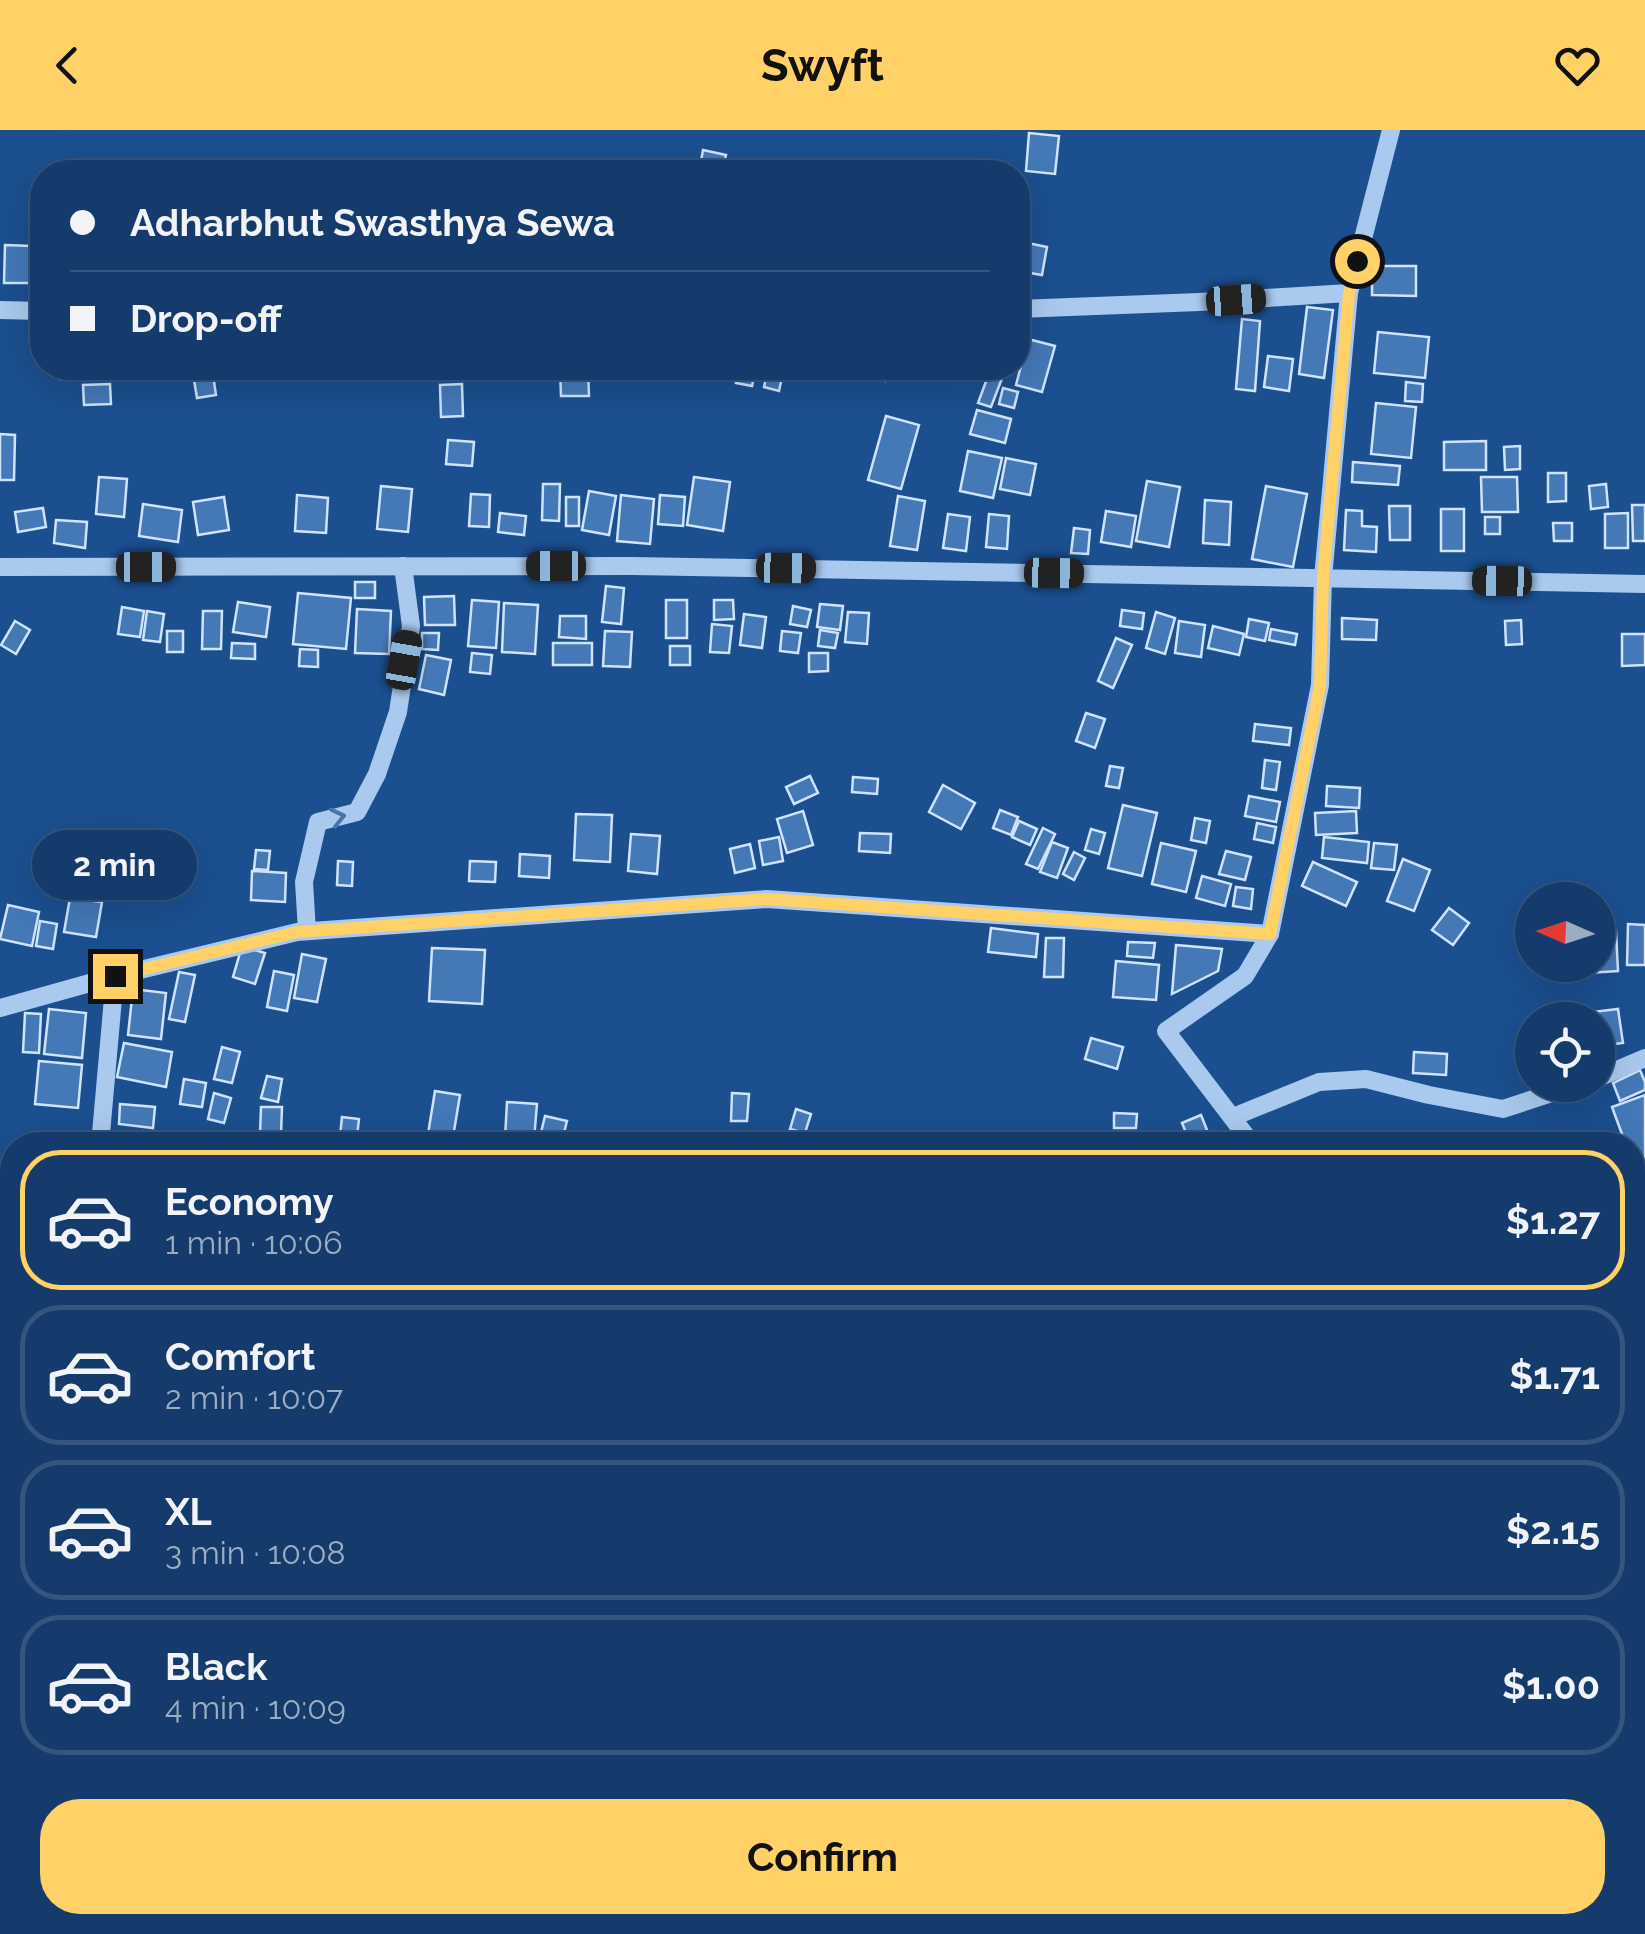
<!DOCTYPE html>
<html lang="en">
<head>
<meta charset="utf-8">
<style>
	:root { --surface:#143b6b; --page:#1d4271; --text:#f1f3f6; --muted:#9dadc1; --line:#33557e; --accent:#ffd166 }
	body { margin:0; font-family:Raleway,sans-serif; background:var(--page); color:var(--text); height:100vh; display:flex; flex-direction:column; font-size:38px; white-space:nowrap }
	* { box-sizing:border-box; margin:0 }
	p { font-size:32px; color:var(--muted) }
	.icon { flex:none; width:55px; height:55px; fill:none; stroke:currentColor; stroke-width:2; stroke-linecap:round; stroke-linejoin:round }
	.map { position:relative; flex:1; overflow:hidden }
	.side { position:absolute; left:0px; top:1002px; width:1645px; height:802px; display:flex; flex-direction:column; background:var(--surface); border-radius:40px 40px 0 0; box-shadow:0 10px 40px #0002,0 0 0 2px var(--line) }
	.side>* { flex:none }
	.guide { position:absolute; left:30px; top:30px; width:1000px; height:220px; border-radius:40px; box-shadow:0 10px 40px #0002,0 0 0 2px var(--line); display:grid; align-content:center; height:220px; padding:0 40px; background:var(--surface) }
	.needle { width:65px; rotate:273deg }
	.tools { position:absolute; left:1515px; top:752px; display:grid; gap:20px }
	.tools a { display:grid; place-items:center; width:100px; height:100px; border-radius:50%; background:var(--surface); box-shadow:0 10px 40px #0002,0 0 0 2px var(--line); font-size:50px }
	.end { position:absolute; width:45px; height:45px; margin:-22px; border:12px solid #ffd166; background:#111; box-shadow:0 0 0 5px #111 }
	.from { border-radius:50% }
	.bubble { position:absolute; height:70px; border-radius:35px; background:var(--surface); box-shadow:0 10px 40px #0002,0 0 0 2px var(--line); font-size:32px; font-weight:700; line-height:70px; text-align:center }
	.car { position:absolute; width:30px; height:60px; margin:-30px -15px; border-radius:12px; box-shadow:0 0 8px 2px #0007; background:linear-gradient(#222 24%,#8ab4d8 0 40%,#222 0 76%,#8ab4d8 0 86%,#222 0) }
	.guide b { display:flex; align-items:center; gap:35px; height:95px; font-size:38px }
	.guide b+b { border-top:2px solid var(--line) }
	.guide i { width:25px; height:25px; background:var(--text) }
	ul { padding:18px 0 0; list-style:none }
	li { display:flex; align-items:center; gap:30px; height:140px; margin:0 20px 15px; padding:0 20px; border:5px solid var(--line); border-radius:40px }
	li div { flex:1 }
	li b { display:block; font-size:38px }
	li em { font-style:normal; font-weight:700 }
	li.active { border-color:var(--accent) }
	li>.icon { width:90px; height:90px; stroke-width:1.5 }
	.primary-button { display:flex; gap:20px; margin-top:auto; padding:20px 40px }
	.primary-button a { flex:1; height:115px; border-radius:40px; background:var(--accent); color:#111; font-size:40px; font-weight:700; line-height:115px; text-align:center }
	header { display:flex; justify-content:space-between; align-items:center; height:130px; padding:0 40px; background:var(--accent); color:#111; font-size:45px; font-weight:700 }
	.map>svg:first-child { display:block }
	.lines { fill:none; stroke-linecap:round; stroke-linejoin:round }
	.stream { stroke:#9cc4f0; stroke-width:6 }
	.building { fill:#4478b7; stroke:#cfe3fa; stroke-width:2.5 }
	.minor { stroke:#a9c9ee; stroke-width:18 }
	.oneway { stroke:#4674ac }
	.route { stroke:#ffd166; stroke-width:12 }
</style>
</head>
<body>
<header><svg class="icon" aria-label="back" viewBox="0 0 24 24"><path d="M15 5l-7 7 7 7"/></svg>Swyft<svg class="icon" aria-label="heart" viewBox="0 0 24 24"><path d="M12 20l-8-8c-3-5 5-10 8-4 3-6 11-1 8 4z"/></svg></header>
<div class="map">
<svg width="1645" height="1804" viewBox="0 0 1645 1804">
	<rect width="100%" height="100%" fill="#1b4f8f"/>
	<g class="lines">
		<!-- stream -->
		<g class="stream">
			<path d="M1632 1703 1645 1707"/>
			<path d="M521 1804 534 1792"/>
		</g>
	</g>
	<!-- building -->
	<g class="building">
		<path d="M1029 3 1059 6 1055 44 1026 41Z"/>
		<path d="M703 20 726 25 722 42H699Z"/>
		<path d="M1018 111 1047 117 1042 145 1018 141Z"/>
		<path d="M5 115 31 116 30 153H4Z"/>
		<path d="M1372 136H1416V166L1372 165Z"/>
		<path d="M1307 177 1333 180 1324 248 1299 244Z"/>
		<path d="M1242 189 1260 191 1255 261 1236 259Z"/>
		<path d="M1378 202 1429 207 1425 248 1374 243Z"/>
		<path d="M1028 209 1055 216 1042 262 1016 255Z"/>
		<path d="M1268 226 1293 229 1289 261 1264 257Z"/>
		<path d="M58 238H88L89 245 60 249Z"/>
		<path d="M192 238H212L216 265 197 268Z"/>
		<path d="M560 238H588L589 266H561Z"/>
		<path d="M739 238H756L752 256 736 253Z"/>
		<path d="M768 238H784L779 261 764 257Z"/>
		<path d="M860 238H889L885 251 859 243Z"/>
		<path d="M991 238H1006L991 277 978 273Z"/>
		<path d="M1406 252 1423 254 1422 272 1405 271Z"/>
		<path d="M110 254 111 274 84 275 83 255Z"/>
		<path d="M462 254 463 286 441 287 440 255Z"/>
		<path d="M1003 258 1018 262 1014 278 999 274Z"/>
		<path d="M1376 273 1416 277 1411 328 1371 324Z"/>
		<path d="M977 280 1011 289 1005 313 970 304Z"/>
		<path d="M886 286 919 295 901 359 868 350Z"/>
		<path d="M0 304 15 305 14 350H0Z"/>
		<path d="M448 310 474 312 472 336 446 334Z"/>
		<path d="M1486 311V340H1444V312Z"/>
		<path d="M1520 316V339L1505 340 1504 317Z"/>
		<path d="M968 321 1002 328 993 368 960 361Z"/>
		<path d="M1006 328 1036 334 1030 365 1000 359Z"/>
		<path d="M1353 332 1400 336 1398 355 1352 352Z"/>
		<path d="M1548 343H1566V371L1548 372Z"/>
		<path d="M99 347 127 349 124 387 96 384Z"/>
		<path d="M694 347 730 352 723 401 687 395Z"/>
		<path d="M1481 347H1517L1518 382H1482Z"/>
		<path d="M1147 351 1180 357 1169 417 1136 411Z"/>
		<path d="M543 354H560L559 391 542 390Z"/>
		<path d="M1606 354 1608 377 1591 379 1589 356Z"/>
		<path d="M381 356 412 359 408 402 377 399Z"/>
		<path d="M1266 356 1307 364 1293 437 1252 429Z"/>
		<path d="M589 361 616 366 609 405 582 400Z"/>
		<path d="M471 364 490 365 489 397 469 396Z"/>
		<path d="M297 365 328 368 326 403 295 401Z"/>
		<path d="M621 365 654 369 650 414 617 411Z"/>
		<path d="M660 365 685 367 683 396 658 394Z"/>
		<path d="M898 366 925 371 917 420 890 416Z"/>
		<path d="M224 367 229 400 198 405 193 372Z"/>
		<rect x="566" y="367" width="13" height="29"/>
		<path d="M1205 370 1231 372 1229 415 1203 413Z"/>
		<path d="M143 374 182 380 178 412 139 406Z"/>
		<path d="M1632 375H1645V411H1633Z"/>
		<path d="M1389 376H1410V410H1390Z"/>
		<path d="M43 378 46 397 18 402 15 382Z"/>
		<rect x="1441" y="379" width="23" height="42"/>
		<path d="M1346 380 1362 381V396L1377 397 1376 422 1344 420Z"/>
		<path d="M1106 381 1136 386 1131 417 1101 412Z"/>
		<path d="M500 383 526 386 524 405 498 402Z"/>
		<path d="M1628 383V418H1605V384Z"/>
		<path d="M948 384 970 387 966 421 943 418Z"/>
		<path d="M989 384 1009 386 1007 419 986 417Z"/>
		<rect x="1485" y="387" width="15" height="17"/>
		<path d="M56 390 87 392 85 418 54 413Z"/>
		<path d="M1553 393H1572V411H1554Z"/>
		<path d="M1074 398 1090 400 1088 424 1071 423Z"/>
		<rect x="355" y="452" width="20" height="16"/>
		<path d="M606 456 624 458 621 494 602 492Z"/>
		<path d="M298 463 351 468 346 519 293 514Z"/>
		<path d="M454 466 455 495H425L424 467Z"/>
		<path d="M472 470 499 472 496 518 468 516Z"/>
		<rect x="666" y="470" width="21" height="38"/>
		<path d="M714 470H733L734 489 714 490Z"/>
		<path d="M238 472 270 477 266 507 233 502Z"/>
		<path d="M504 473 538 475 535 524 502 522Z"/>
		<path d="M820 474 843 476 840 500 817 497Z"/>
		<path d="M793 476 811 480 807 497 790 494Z"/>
		<path d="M122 477 144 481 140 507 118 504Z"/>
		<path d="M357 479 391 481 389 524 355 523Z"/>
		<path d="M1122 480 1144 483 1142 499 1120 496Z"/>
		<path d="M147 481 164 484 160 512 143 510Z"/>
		<path d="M203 481H222L221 519H202Z"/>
		<path d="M848 482 869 483 867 514 845 512Z"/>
		<path d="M1156 482 1175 488 1165 524 1146 518Z"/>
		<path d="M744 484 766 487 762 518 740 515Z"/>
		<path d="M560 486H586V509L559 507Z"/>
		<path d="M1342 488 1377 490 1376 510 1342 509Z"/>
		<path d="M1249 489 1269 493 1265 511 1246 507Z"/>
		<path d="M1521 490 1522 514 1506 515 1505 491Z"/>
		<path d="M15 491 30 500 16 524 1 515Z"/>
		<path d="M1179 491 1205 495 1201 527 1175 523Z"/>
		<path d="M712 494 732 496 729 523 710 522Z"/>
		<path d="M1213 496 1244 504 1239 525 1208 518Z"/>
		<path d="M1271 499 1297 504 1295 515 1269 510Z"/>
		<path d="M820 500 838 503 835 518 818 516Z"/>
		<rect x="167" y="501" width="16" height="21"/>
		<path d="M605 501 632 502 630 537 603 536Z"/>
		<path d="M782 501 801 503 798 523 780 521Z"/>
		<path d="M422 503H439L438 520 422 519Z"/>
		<path d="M1622 504H1645V535L1622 536Z"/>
		<path d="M1116 508 1132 515 1113 558 1098 551Z"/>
		<path d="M232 513 255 514V529L231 528Z"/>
		<rect x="553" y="513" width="39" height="22"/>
		<rect x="670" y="516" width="20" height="19"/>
		<path d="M300 519 318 520V537L299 536Z"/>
		<path d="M472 523 492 525 490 544 470 542Z"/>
		<path d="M809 523H828V541L809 542Z"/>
		<path d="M426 525 451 530 444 565 419 559Z"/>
		<path d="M1086 583 1105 589 1095 618 1076 611Z"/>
		<path d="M1255 594 1291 598 1289 615 1253 611Z"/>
		<path d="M1265 630 1280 632 1276 660 1262 658Z"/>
		<path d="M1110 636 1123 638 1119 658 1106 656Z"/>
		<path d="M810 646 818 663 794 674 786 657Z"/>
		<path d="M853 647 878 649 877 664 852 662Z"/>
		<path d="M943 655 975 673 961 699 929 682Z"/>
		<path d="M1327 656 1360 658 1359 678 1326 676Z"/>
		<path d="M1249 666 1280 672 1276 692 1245 686Z"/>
		<path d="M1123 675 1157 683 1142 746 1108 738Z"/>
		<path d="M1000 680 1018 687 1011 705 993 698Z"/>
		<path d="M803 681 813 715 787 723 777 689Z"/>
		<path d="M1356 681 1357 703 1316 705 1315 683Z"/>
		<path d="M576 684 612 685 610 732 574 730Z"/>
		<path d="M1195 688 1210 691 1206 713 1191 710Z"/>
		<path d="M1019 691 1037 699 1030 715 1012 707Z"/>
		<path d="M1257 693 1276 697 1273 713 1254 709Z"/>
		<path d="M1043 698 1055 704 1038 739 1026 734Z"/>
		<path d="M1091 699 1105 703 1099 724 1085 720Z"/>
		<path d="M860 703 891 704 890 723 859 721Z"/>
		<path d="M631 704 660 706 657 744 628 741Z"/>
		<path d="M779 707 783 731 763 735 759 711Z"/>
		<path d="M1324 707 1369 712 1367 733 1322 728Z"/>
		<path d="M1052 712 1068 718 1057 748 1040 742Z"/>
		<path d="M1161 713 1196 721 1186 762 1152 754Z"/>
		<path d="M1374 713 1397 715 1394 740 1371 738Z"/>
		<path d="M750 714 755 738 735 743 730 719Z"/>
		<path d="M256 720 270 721 268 740 254 739Z"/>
		<path d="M1226 721 1251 727 1245 750 1219 744Z"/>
		<path d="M1074 722 1085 728 1074 750 1063 744Z"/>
		<path d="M520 724 550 726 549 748 519 746Z"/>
		<path d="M1403 729 1430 740 1414 781 1387 771Z"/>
		<path d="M338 731 353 732 352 756 337 755Z"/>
		<path d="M470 731 496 732 495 752 469 751Z"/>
		<path d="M1313 732 1357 752 1346 776 1302 756Z"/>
		<path d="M252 741 286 743 285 772 251 770Z"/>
		<path d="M1202 746 1231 754 1225 776 1196 768Z"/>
		<path d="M1236 757 1253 759 1251 779 1233 776Z"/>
		<path d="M70 768 102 772 96 807 64 802Z"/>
		<path d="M8 775 39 782 32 816 0 809Z"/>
		<path d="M1449 778 1469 793 1453 815 1432 800Z"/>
		<path d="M40 791 57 794 53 819 36 816Z"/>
		<path d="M1628 794 1645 795V835H1627Z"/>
		<path d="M991 798 1038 804 1036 827 988 822Z"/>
		<path d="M1616 801 1618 841 1588 843V835H1598V802Z"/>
		<path d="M1046 808H1064L1063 847H1044Z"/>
		<path d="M1128 812 1155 813 1153 828 1127 826Z"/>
		<path d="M1176 815 1222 819 1218 841 1172 864Z"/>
		<path d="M242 816 265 823 255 854 233 847Z"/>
		<path d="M432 818 485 820 482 874 429 871Z"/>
		<path d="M302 824 326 829 317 872 294 868Z"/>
		<path d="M1116 831 1159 835 1156 870 1113 867Z"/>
		<path d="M274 841 294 845 287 881 267 877Z"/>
		<path d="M179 842 195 845 185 892 169 889Z"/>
		<path d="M133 859 166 863 161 909 128 905Z"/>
		<path d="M49 879 86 883 82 928 44 924Z"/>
		<path d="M1618 879 1623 913 1598 916V890H1577L1576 884Z"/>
		<path d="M25 883 41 884 39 923 23 922Z"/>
		<path d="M1091 908 1123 917 1117 939 1085 929Z"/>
		<path d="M124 913 172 922 166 957 117 947Z"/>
		<path d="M222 917 240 922 232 953 214 949Z"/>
		<path d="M1414 922 1447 924 1446 945 1413 943Z"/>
		<path d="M39 931 82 935 78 978 35 974Z"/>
		<path d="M1640 940 1645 952V960L1620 971 1613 953Z"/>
		<path d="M267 946 282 949 278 972 261 968Z"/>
		<path d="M184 949 206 953 202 977 180 974Z"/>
		<path d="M435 961 460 965 453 1007 428 1004Z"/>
		<path d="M214 963 231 968 224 993 208 989Z"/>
		<path d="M732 963 749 964 747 991H731Z"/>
		<path d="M1645 965V1071L1632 1035V1015H1626L1612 977Z"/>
		<path d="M507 972 537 974 534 1010 505 1008Z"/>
		<path d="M120 974 155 977 153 998 119 994Z"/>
		<path d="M261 977H282L281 1004H260Z"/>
		<path d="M796 979 811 984 805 1003 790 999Z"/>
		<path d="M1114 983 1137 984 1136 998H1114Z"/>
		<path d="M1201 985 1211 1010 1191 1015 1182 993Z"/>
		<path d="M545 986 567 991 561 1015H538Z"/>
		<path d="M342 987 359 989 356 1015H339Z"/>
		<path d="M4 1256 12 1258V1281L0 1279Z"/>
		<path d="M1632 1305 1645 1307V1337L1632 1336Z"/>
		<path d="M149 1792H183L184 1800 152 1804Z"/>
		<path d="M304 1792H330L329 1804H303Z"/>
		<path d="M814 1792H849L852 1804H801L799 1796Z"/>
		<path d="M1072 1793 1073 1804H1040V1796Z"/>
	</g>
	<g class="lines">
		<!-- minor -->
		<g class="minor">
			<path d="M1018 179 1199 172 1349 163"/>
			<path d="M0 180 42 181"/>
			<path d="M0 437 632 436 1645 454"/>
			<path d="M307 801 304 752 318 692 357 682 377 644 398 582 411 496 403 436"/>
			<path d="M0 878 115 846 297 802 767 769 1270 804"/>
			<path d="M1598 948 1645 928"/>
			<path d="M1233 987 1319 952 1366 949 1429 965 1503 979 1576 955"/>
			<path d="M100 1015 115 846"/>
			<path d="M1253 1015 1166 901 1245 846 1270 804 1320 555 1323 448 1349 163 1391 0"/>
			<path d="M12 1377 2 1397 1 1460 12 1564"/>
			<path d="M1632 1649 1645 1653"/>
			<path d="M120 1792 124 1804"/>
			<path d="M1530 1792 1533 1804"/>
			<path d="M1017 1793 1018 1804"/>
		</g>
	</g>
	<!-- one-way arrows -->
	<defs><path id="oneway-chevron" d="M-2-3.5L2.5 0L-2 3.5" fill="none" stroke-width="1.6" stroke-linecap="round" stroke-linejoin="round" transform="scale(2.5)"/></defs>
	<use class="oneway" href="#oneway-chevron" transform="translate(338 687) rotate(-13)"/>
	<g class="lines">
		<!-- route -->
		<path class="route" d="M115 846 297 802 767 769 1270 804 1320 555 1323 448 1349 163 1357 131"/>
	</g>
</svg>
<div class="tools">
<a><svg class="needle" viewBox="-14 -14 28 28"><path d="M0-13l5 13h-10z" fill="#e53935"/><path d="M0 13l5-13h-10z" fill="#9dadc1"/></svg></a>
<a><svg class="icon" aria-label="locate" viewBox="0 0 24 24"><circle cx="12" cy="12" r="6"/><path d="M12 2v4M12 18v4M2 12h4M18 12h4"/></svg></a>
</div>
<i class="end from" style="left:1357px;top:131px"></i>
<i class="end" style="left:115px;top:846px"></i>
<div class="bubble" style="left:32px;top:700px;width:165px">2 min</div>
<i class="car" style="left:1236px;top:170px;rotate:86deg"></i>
<i class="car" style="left:556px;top:436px;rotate:270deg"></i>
<i class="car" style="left:146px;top:437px;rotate:90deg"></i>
<i class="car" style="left:786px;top:438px;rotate:91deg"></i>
<i class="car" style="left:1054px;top:443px;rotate:91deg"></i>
<i class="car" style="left:1502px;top:451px;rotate:271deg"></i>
<i class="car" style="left:404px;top:530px;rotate:10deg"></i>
<div class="guide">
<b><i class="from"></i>Adharbhut Swasthya Sewa</b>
<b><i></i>Drop-off</b>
</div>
<section class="side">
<ul>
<li class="active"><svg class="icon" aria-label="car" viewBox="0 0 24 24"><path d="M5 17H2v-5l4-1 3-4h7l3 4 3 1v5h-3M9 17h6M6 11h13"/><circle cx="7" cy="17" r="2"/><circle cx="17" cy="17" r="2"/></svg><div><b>Economy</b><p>1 min · 10:06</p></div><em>$1.27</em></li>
<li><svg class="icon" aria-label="car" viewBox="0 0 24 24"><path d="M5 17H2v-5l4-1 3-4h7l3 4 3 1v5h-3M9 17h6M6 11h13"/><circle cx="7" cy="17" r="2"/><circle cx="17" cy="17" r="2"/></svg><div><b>Comfort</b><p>2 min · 10:07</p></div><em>$1.71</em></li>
<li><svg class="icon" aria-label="car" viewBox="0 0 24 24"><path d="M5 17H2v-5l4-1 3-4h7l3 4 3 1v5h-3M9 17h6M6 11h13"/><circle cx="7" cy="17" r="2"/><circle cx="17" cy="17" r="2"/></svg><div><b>XL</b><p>3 min · 10:08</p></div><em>$2.15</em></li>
<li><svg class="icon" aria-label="car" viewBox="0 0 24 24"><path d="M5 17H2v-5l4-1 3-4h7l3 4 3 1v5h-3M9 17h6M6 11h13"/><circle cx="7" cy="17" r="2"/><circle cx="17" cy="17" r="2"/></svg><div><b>Black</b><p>4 min · 10:09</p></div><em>$1.00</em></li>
</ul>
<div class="primary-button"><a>Confirm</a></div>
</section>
</div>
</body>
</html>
